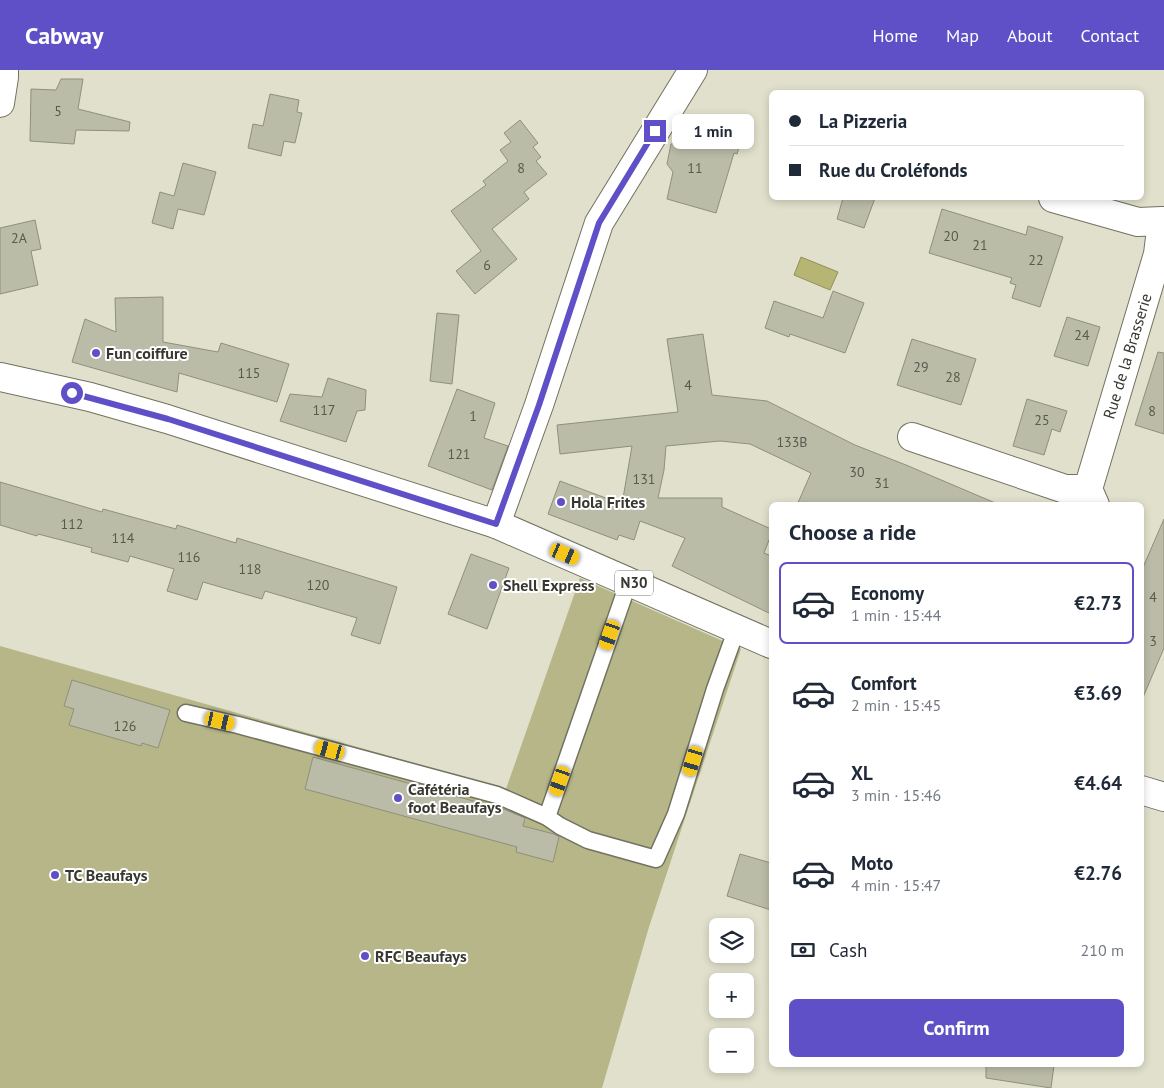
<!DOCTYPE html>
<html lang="en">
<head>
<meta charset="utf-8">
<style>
	:root { --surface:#fff; --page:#f6f6f7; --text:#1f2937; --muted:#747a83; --line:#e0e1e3; --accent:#5f50c8 }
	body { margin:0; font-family:"PT Sans",sans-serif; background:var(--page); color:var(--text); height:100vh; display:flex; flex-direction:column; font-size:19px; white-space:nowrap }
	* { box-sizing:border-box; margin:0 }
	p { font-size:16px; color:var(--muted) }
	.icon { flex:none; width:28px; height:28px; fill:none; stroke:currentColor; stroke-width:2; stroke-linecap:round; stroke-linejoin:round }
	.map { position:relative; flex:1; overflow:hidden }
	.sheet { position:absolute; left:769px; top:432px; width:375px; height:565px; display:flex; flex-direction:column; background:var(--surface); border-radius:8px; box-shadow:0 2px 8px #0003 }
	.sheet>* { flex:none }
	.top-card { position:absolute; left:769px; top:20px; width:375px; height:110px; border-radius:8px; box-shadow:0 2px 8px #0003; display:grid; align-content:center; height:110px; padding:0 20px; background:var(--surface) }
	.fabs { position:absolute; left:709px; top:848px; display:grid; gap:10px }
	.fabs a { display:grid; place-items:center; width:45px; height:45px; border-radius:8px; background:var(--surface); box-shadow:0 2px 8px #0003; font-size:25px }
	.end { position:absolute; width:22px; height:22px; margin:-11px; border:6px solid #5f50c8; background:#fff; box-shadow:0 0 0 2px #fff }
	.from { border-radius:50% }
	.bubble { position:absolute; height:35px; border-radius:8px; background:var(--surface); box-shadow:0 2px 8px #0003; font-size:16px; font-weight:700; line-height:35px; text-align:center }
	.car { position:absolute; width:15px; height:30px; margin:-15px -8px; border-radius:6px; box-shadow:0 0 4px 1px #0007; background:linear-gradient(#f5c518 24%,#345 0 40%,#f5c518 0 76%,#345 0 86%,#f5c518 0) }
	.top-card b { display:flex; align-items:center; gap:18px; height:48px; font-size:19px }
	.top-card b+b { border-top:1px solid var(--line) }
	.top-card i { width:12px; height:12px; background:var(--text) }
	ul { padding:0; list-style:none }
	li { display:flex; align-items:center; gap:15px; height:82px; margin:0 10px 8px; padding:0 10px; border:2px solid transparent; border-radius:8px }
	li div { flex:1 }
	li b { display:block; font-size:19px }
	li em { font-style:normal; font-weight:700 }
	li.current { border-color:var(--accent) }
	li>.icon { width:45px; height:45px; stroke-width:1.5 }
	h2 { padding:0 20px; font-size:22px; line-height:60px }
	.pay { display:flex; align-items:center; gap:12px; height:55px; padding:0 20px; font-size:19px }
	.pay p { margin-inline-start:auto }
	.action { display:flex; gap:10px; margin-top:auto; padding:10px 20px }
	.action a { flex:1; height:58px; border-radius:8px; background:var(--accent); color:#fff; font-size:20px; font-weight:700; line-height:58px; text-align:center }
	header { display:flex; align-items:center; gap:30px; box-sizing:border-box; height:70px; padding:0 25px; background:var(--accent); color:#fff }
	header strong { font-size:24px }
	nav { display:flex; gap:28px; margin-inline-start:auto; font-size:18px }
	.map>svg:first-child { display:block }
	.green { fill:#b6b689 }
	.water { fill:#b6b573; stroke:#90905f }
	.building { fill:#bbbca8; stroke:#8f8f7c }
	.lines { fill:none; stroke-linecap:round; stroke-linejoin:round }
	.service-casing { stroke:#727260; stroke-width:19 }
	.minor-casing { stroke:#727260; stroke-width:30 }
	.primary-casing { stroke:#727260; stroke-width:30 }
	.service { stroke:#fff; stroke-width:16 }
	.minor { stroke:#fff; stroke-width:28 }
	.primary { stroke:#fff; stroke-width:28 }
	.route { stroke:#5f50c8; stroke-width:6 }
	.poi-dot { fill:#5f50c8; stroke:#fff; stroke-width:2 }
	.labels { text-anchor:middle; stroke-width:4; stroke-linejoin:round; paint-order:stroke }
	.number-label { font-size:14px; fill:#59594e }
	.shield { fill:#fff; stroke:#74746e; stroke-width:1 }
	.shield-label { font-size:15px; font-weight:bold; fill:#383830 }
	.poi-label { font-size:16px; font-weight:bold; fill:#383830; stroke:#fff; text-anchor:start }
	.street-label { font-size:16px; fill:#383830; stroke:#fff }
</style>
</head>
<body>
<header>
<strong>Cabway</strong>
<nav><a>Home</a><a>Map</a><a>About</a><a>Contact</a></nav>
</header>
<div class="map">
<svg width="1164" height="1018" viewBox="0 0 1164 1018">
	<rect width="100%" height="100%" fill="#e0e0cc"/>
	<!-- green -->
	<path class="green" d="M580 508 741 579 649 857 602 1018H0V576L506 719Z"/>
	<!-- water -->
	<path class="water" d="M801 187 838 202 830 220 794 205Z"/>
	<!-- building -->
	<g class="building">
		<path d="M61 9H83L78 39 130 52 129 61 76 60 74 74 30 71 31 19 56 20Z"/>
		<path d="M270 24 299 30 297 42 302 43 295 73 284 71 281 86 248 78 253 54 263 56Z"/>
		<path d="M520 50 538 73 533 77 541 87 536 91 547 104 524 122 529 129 492 159 517 189 475 224 456 201 481 181 451 141 486 115 483 111 508 91 500 80 511 72 504 63Z"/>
		<path d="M712 54 743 65 737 84 734 83 716 143 667 129 673 102 667 94 671 74 682 72 684 64 706 71Z"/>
		<path d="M183 93 216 102 204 145 178 139 173 159 152 153 160 122 174 126Z"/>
		<path d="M843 128H875L864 158 837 149Z"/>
		<path d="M942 139 1026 165 1028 156 1063 167 1040 237 1012 228 1016 215 1010 213 1012 208 929 183Z"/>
		<path d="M35 150 41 179 31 181 38 215 0 224V158Z"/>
		<path d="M833 221 864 233 845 283 790 264 789 267 765 258 774 231 823 248Z"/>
		<path d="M163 227V272L218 282 221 273 289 294 277 332 179 303 177 322 72 292 85 249 116 262 115 228Z"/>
		<path d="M437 243 459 245 452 314 430 311Z"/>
		<path d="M1067 247 1100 257 1088 296 1054 286Z"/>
		<path d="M703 264 712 325 767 331 855 375 906 395 1000 435H797L811 403 750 374 720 371 666 376 664 400 658 428H722V437L771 459V465L764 483 771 486V544L672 496 685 468 640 451 634 470 619 465 617 470 548 444 560 411 622 434 632 376 560 384 557 355 678 342 667 269Z"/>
		<path d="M912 269 976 289 961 335 897 315Z"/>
		<path d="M1158 282 1164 283V364L1135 355Z"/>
		<path d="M328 308 366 320 365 340 357 341 346 372 280 351 290 324 322 327Z"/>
		<path d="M457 319 495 333 484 368 508 376 492 420 428 396Z"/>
		<path d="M1027 329 1067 341 1060 362 1052 359 1044 385 1013 376Z"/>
		<path d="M0 412 102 442 103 439 176 459 177 455 236 473 237 468 397 517 380 574 351 565 357 548 265 521 262 529 203 512 197 530 167 521 174 499 130 486 128 492 91 482 92 478 38 464 37 466 0 455Z"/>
		<path d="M1164 449V578L1141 632V502Z"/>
		<path d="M471 484 509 498 487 559 448 544Z"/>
		<path d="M72 610 170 640 158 678 142 673 141 676 69 655 74 639 64 636Z"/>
		<path d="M313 687 506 740 525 748 523 756 554 764 559 767 553 792 516 782 517 777 305 719Z"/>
		<path d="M740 784 771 793V840L727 826Z"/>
		<path d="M986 995H1054L1051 1018 986 1008Z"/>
	</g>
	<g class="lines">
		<defs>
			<g id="service">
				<path d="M186 643 238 655 497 725 547 747 560 756 588 770 656 789 676 744 715 619 737 558"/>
				<path d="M547 747 629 511"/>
			</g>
			<g id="minor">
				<path d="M0 33 4 7V0"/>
				<path d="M1053 128 1138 152 1162 151 1158 184 1088 419 1095 435"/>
				<path d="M912 367 1065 419H1088"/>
				<path d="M496 454 539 335 599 153 693 0"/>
			</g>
			<g id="primary">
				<path d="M0 307 90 327 167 349 496 454 771 574"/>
				<path d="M1141 720 1164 727"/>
			</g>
		</defs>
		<!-- service casing -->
		<use href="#service" class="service-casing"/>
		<!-- minor casing -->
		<use href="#minor" class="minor-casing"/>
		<!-- primary casing -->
		<use href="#primary" class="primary-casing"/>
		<!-- service -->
		<use href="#service" class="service"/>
		<!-- minor -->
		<use href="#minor" class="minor"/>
		<!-- primary -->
		<use href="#primary" class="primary"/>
	</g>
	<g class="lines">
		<!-- route -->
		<path class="route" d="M72 323 168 349 496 454 539 335 599 153 655 61"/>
	</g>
	<!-- markers -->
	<g class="poi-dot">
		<circle cx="96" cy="283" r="5"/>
		<circle cx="561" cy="432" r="5"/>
		<circle cx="493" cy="515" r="5"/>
		<circle cx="398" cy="728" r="5"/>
		<circle cx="55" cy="805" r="5"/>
		<circle cx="365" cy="886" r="5"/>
	</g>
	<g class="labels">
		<!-- number labels -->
		<g class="number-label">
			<text x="58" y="46">5</text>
			<text x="521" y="103">8</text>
			<text x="695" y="103">11</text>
			<text x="951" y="171">20</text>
			<text x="19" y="173">2A</text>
			<text x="980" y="180">21</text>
			<text x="1036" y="195">22</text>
			<text x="487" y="200">6</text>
			<text x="1082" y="270">24</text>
			<text x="921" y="302">29</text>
			<text x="249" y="308">115</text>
			<text x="953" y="312">28</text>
			<text x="688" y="320">4</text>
			<text x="324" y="345">117</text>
			<text x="1152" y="346">8</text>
			<text x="473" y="351">1</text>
			<text x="1042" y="355">25</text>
			<text x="792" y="377">133B</text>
			<text x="459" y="389">121</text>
			<text x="857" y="407">30</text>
			<text x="644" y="414">131</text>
			<text x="882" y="418">31</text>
			<text x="72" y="459">112</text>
			<text x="123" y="473">114</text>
			<text x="189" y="492">116</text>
			<text x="250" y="504">118</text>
			<text x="318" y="520">120</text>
			<text x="1153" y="532">4</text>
			<text x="1153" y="576">3</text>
			<text x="125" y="661">126</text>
		</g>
		<!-- shield labels -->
		<rect class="shield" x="615" y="500.5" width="38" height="25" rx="4"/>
		<g class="shield-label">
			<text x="634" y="518">N30</text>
		</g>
		<!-- poi labels -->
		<g class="poi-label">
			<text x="106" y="289">Fun coiffure</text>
			<text x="571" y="438">Hola Frites</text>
			<text x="503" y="521">Shell Express</text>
			<text x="408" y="725">Cafétéria<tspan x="408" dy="18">foot Beaufays</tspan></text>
			<text x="65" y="811">TC Beaufays</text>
			<text x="375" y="892">RFC Beaufays</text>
		</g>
		<!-- street labels -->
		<g class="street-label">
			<text transform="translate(1127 286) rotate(-73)" y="6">Rue de la Brasserie</text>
		</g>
	</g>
</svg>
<div class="fabs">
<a><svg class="icon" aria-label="layers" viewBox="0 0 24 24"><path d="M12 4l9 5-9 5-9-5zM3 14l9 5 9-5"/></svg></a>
<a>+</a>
<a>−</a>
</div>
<i class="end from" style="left:72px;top:323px"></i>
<i class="end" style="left:655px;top:61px"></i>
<div class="bubble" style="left:672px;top:44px;width:82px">1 min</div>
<i class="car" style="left:565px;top:484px;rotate:113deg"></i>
<i class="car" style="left:610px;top:565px;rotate:199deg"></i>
<i class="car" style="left:220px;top:651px;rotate:103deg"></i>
<i class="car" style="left:330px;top:680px;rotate:285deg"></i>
<i class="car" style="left:693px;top:691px;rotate:197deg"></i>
<i class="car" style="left:560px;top:711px;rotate:199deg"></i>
<div class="top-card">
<b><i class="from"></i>La Pizzeria</b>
<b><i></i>Rue du Croléfonds</b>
</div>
<section class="sheet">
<h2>Choose a ride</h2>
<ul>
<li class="current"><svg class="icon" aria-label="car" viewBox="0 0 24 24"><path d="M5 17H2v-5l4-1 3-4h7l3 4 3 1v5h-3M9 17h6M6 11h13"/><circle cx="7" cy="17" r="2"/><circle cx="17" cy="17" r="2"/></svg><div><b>Economy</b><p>1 min · 15:44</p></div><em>€2.73</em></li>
<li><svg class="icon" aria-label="car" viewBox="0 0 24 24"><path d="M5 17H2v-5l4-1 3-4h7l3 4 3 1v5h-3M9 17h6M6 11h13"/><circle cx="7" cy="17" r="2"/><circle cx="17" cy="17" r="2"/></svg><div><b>Comfort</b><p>2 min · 15:45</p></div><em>€3.69</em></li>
<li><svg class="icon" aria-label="car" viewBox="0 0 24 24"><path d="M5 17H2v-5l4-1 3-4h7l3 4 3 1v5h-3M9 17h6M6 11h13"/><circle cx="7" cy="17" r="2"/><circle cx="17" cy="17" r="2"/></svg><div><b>XL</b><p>3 min · 15:46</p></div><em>€4.64</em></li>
<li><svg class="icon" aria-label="car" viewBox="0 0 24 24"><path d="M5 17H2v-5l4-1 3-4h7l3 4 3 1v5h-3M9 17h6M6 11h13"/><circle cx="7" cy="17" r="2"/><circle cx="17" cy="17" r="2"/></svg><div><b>Moto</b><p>4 min · 15:47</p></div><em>€2.76</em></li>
</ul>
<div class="pay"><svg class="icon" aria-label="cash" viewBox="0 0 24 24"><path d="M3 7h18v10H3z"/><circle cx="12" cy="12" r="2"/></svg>Cash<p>210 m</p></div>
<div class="action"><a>Confirm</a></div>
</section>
</div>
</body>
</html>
